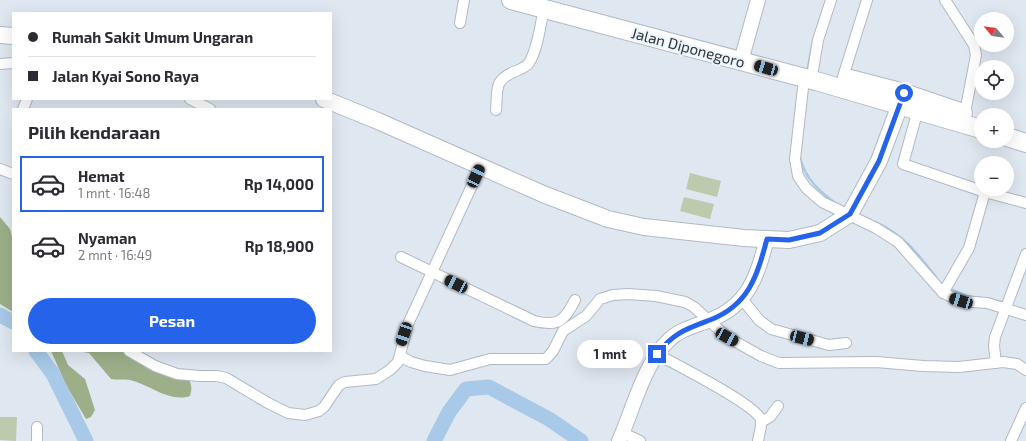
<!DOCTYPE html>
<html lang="id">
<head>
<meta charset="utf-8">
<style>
	:root { --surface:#fff; --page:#f2f2f3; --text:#2b2b33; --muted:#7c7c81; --line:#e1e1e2; --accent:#2563eb }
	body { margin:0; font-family:"Exo 2",sans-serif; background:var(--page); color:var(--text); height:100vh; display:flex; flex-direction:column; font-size:15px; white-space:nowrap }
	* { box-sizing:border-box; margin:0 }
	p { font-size:13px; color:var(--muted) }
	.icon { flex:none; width:22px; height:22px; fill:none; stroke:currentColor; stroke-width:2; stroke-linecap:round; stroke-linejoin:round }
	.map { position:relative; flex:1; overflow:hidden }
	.panel { position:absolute; left:12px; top:108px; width:320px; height:244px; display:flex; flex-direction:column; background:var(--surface); border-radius:0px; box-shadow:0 4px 16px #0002 }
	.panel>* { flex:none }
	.banner { position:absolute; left:12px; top:12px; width:320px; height:88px; border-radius:0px; box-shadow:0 4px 16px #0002; display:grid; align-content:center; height:88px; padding:0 16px; background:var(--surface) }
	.needle { width:26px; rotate:299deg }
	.controls { position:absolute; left:974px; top:12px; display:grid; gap:8px }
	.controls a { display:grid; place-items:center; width:40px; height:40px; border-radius:50%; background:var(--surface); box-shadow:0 4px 16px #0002; font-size:20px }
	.end { position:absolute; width:18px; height:18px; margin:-9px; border:5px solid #2563eb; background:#fff; box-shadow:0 0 0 2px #fff }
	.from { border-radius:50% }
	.bubble { position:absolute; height:28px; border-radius:14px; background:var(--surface); box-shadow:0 4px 16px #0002; font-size:13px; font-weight:700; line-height:28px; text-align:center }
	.car { position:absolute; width:12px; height:24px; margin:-12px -6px; border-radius:5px; box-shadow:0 0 3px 1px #0007; background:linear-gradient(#222 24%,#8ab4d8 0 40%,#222 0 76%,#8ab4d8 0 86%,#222 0) }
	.banner b { display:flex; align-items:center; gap:14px; height:38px; font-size:15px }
	.banner b+b { border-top:1px solid var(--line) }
	.banner i { width:10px; height:10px; background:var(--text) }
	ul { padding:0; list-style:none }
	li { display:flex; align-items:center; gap:12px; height:56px; margin:0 8px 6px; padding:0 8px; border:2px solid transparent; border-radius:0px }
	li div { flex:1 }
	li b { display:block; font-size:15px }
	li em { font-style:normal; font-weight:700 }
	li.on { border-color:var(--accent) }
	li>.icon { width:36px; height:36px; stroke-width:1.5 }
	h2 { padding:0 16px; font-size:18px; line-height:48px }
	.cta { display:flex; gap:8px; margin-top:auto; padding:8px 16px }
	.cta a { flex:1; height:46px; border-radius:24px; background:var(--accent); color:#fff; font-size:16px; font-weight:700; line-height:46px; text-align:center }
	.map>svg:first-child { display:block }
	.green { fill:#bccbae }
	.forest { fill:#9caf89 }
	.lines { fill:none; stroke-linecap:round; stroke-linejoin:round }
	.stream { stroke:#a8c9e7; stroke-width:2.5 }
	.river { stroke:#a8c9e7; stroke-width:15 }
	.street-casing { stroke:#b2b9c2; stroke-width:12 }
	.secondary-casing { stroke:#b2b9c2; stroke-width:16 }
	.primary-casing { stroke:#b2b9c2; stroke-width:18 }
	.highway-casing { stroke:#b2b9c2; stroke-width:20 }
	.street { stroke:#fff; stroke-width:10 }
	.secondary { stroke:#fff; stroke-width:14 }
	.primary { stroke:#fff; stroke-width:16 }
	.highway { stroke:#fff; stroke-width:18 }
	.route { stroke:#2563eb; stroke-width:5 }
	.labels { text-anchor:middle; stroke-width:4; stroke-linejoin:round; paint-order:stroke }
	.street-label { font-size:15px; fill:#34373a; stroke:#ecf4fd }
</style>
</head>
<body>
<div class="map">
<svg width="1026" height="441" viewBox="0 0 1026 441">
	<rect width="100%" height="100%" fill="#dfe7f0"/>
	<!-- green -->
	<g class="green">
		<path d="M690 173 721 181 717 197 686 189Z"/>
		<path d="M684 197 714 204 710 219 680 211Z"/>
		<path d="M0 417H17L16 441 0 440Z"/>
	</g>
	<!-- forest -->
	<g class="forest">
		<path d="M0 217 10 229 13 240V312L0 304Z"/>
		<path d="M51 351H62L68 365 85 379 95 410 91 417 86 419 66 385Z"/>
		<path d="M76 351H121L152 368 189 380C192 385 192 390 190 396 169 403 149 384 130 380 124 379 117 380 111 379L89 353Z"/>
	</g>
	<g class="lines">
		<!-- stream -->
		<g class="stream">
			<path d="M807 73 812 46"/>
			<path d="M800 158C806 180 819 191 838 205"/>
			<path d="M875 222C905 236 916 252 936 277"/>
			<path d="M948 288 966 296 981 298"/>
			<path d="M990 299 1005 303"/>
		</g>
		<!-- river -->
		<g class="river">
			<path d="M0 315 13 322"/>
			<path d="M36 351 53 374 86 441"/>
			<path d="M434 441 449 412 466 389 489 387 549 419 581 441"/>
		</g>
		<defs>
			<g id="street">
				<path d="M945 0 974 45 976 55 965 113"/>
				<path d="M460 23 464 0"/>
				<path d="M0 64 13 63"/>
				<path d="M813 70 818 40 831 0"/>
				<path d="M843 77 867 0"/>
				<path d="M804 79 795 159 798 176 806 188 822 202 876 228 898 242 943 293 961 301 987 303 1026 315"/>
				<path d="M190 99 210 109"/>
				<path d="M919 106 903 164 985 192 1026 203"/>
				<path d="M23 109 27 99"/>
				<path d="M496 110C498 89 493 80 516 71 521 69 526 67 529 63 538 48 540 26 544 9"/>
				<path d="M0 169 13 174"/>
				<path d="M401 257 534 321C559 327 564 321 575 300"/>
				<path d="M943 293 969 248 985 192"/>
				<path d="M742 299 759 320 771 329 829 345 846 343"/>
				<path d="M129 351 155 366 177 374 200 376H217L226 378 268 403 288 413 305 415 319 411 324 407 339 385 345 382 376 379 390 370 398 362 408 324 481 166"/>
				<path d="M657 354C674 364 756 404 761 420 762 425 759 435 758 441"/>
				<path d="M400 356 411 362 425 366 450 370 490 359H546L553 351 563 331 586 316 600 299 613 295 628 294 656 296 685 302 694 307 727 337 761 356 779 363 876 362 923 366 959 367 1003 362 1017 364 1026 370"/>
				<path d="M996 363 994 346 995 337 1026 254"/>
				<path d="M761 422 770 417 778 406"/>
				<path d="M623 433 640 441"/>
				<path d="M37 441V427"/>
				<path d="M1011 441 1026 408"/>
			</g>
			<g id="secondary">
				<path d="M741 61 758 0"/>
				<path d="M619 441C633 410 644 363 669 340 680 329 696 326 710 320 749 305 757 276 767 239"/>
			</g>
			<g id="primary">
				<path d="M0 35 13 36"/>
				<path d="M324 99 378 121 543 194 608 219 644 227 744 238 789 240 820 233 850 214 879 161 904 94"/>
			</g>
			<g id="highway">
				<path d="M511 0 816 81 981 129"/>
				<path d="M850 79 904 93 963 113"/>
				<path d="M1007 137 1026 143"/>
			</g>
		</defs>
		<!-- street casing -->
		<use href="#street" class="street-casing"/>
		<!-- secondary casing -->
		<use href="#secondary" class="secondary-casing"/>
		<!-- primary casing -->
		<use href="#primary" class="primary-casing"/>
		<!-- highway casing -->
		<use href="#highway" class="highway-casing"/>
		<!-- street -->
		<use href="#street" class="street"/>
		<!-- secondary -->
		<use href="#secondary" class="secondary"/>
		<!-- primary -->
		<use href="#primary" class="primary"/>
		<!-- highway -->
		<use href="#highway" class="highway"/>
	</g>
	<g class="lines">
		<!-- route -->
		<path class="route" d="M657 354C673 333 686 329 710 320 749 305 757 276 767 239L789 240 820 233 850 214 879 161 904 93"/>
	</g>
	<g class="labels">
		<!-- street labels -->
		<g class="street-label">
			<text transform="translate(688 48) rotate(15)" y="5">Jalan Diponegoro</text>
		</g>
	</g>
</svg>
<div class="controls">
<a><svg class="needle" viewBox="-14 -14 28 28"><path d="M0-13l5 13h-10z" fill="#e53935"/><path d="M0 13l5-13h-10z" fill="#7c7c81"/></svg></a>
<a><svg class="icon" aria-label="locate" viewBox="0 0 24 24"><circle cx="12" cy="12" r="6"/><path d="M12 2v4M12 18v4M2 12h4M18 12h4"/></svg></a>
<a>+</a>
<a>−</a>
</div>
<i class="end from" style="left:904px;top:93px"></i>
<i class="end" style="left:657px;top:354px"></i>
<div class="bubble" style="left:577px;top:340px;width:66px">1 mnt</div>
<i class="car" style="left:766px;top:68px;rotate:286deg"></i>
<i class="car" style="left:476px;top:176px;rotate:25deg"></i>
<i class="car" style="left:456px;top:284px;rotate:296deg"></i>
<i class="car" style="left:961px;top:301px;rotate:287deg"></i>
<i class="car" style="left:404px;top:334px;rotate:198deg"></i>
<i class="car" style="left:727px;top:337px;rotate:119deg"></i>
<i class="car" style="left:802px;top:338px;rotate:104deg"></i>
<div class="banner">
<b><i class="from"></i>Rumah Sakit Umum Ungaran</b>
<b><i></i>Jalan Kyai Sono Raya</b>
</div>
<section class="panel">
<h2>Pilih kendaraan</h2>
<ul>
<li class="on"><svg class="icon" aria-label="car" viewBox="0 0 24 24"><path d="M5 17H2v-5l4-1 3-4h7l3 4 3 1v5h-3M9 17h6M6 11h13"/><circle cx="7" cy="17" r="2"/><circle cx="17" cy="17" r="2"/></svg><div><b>Hemat</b><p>1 mnt · 16:48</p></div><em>Rp 14,000</em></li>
<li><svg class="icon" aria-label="car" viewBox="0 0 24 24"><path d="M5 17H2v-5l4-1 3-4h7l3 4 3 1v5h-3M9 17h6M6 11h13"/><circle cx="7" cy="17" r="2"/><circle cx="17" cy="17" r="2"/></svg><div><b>Nyaman</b><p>2 mnt · 16:49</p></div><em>Rp 18,900</em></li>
</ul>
<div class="cta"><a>Pesan</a></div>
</section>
</div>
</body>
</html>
